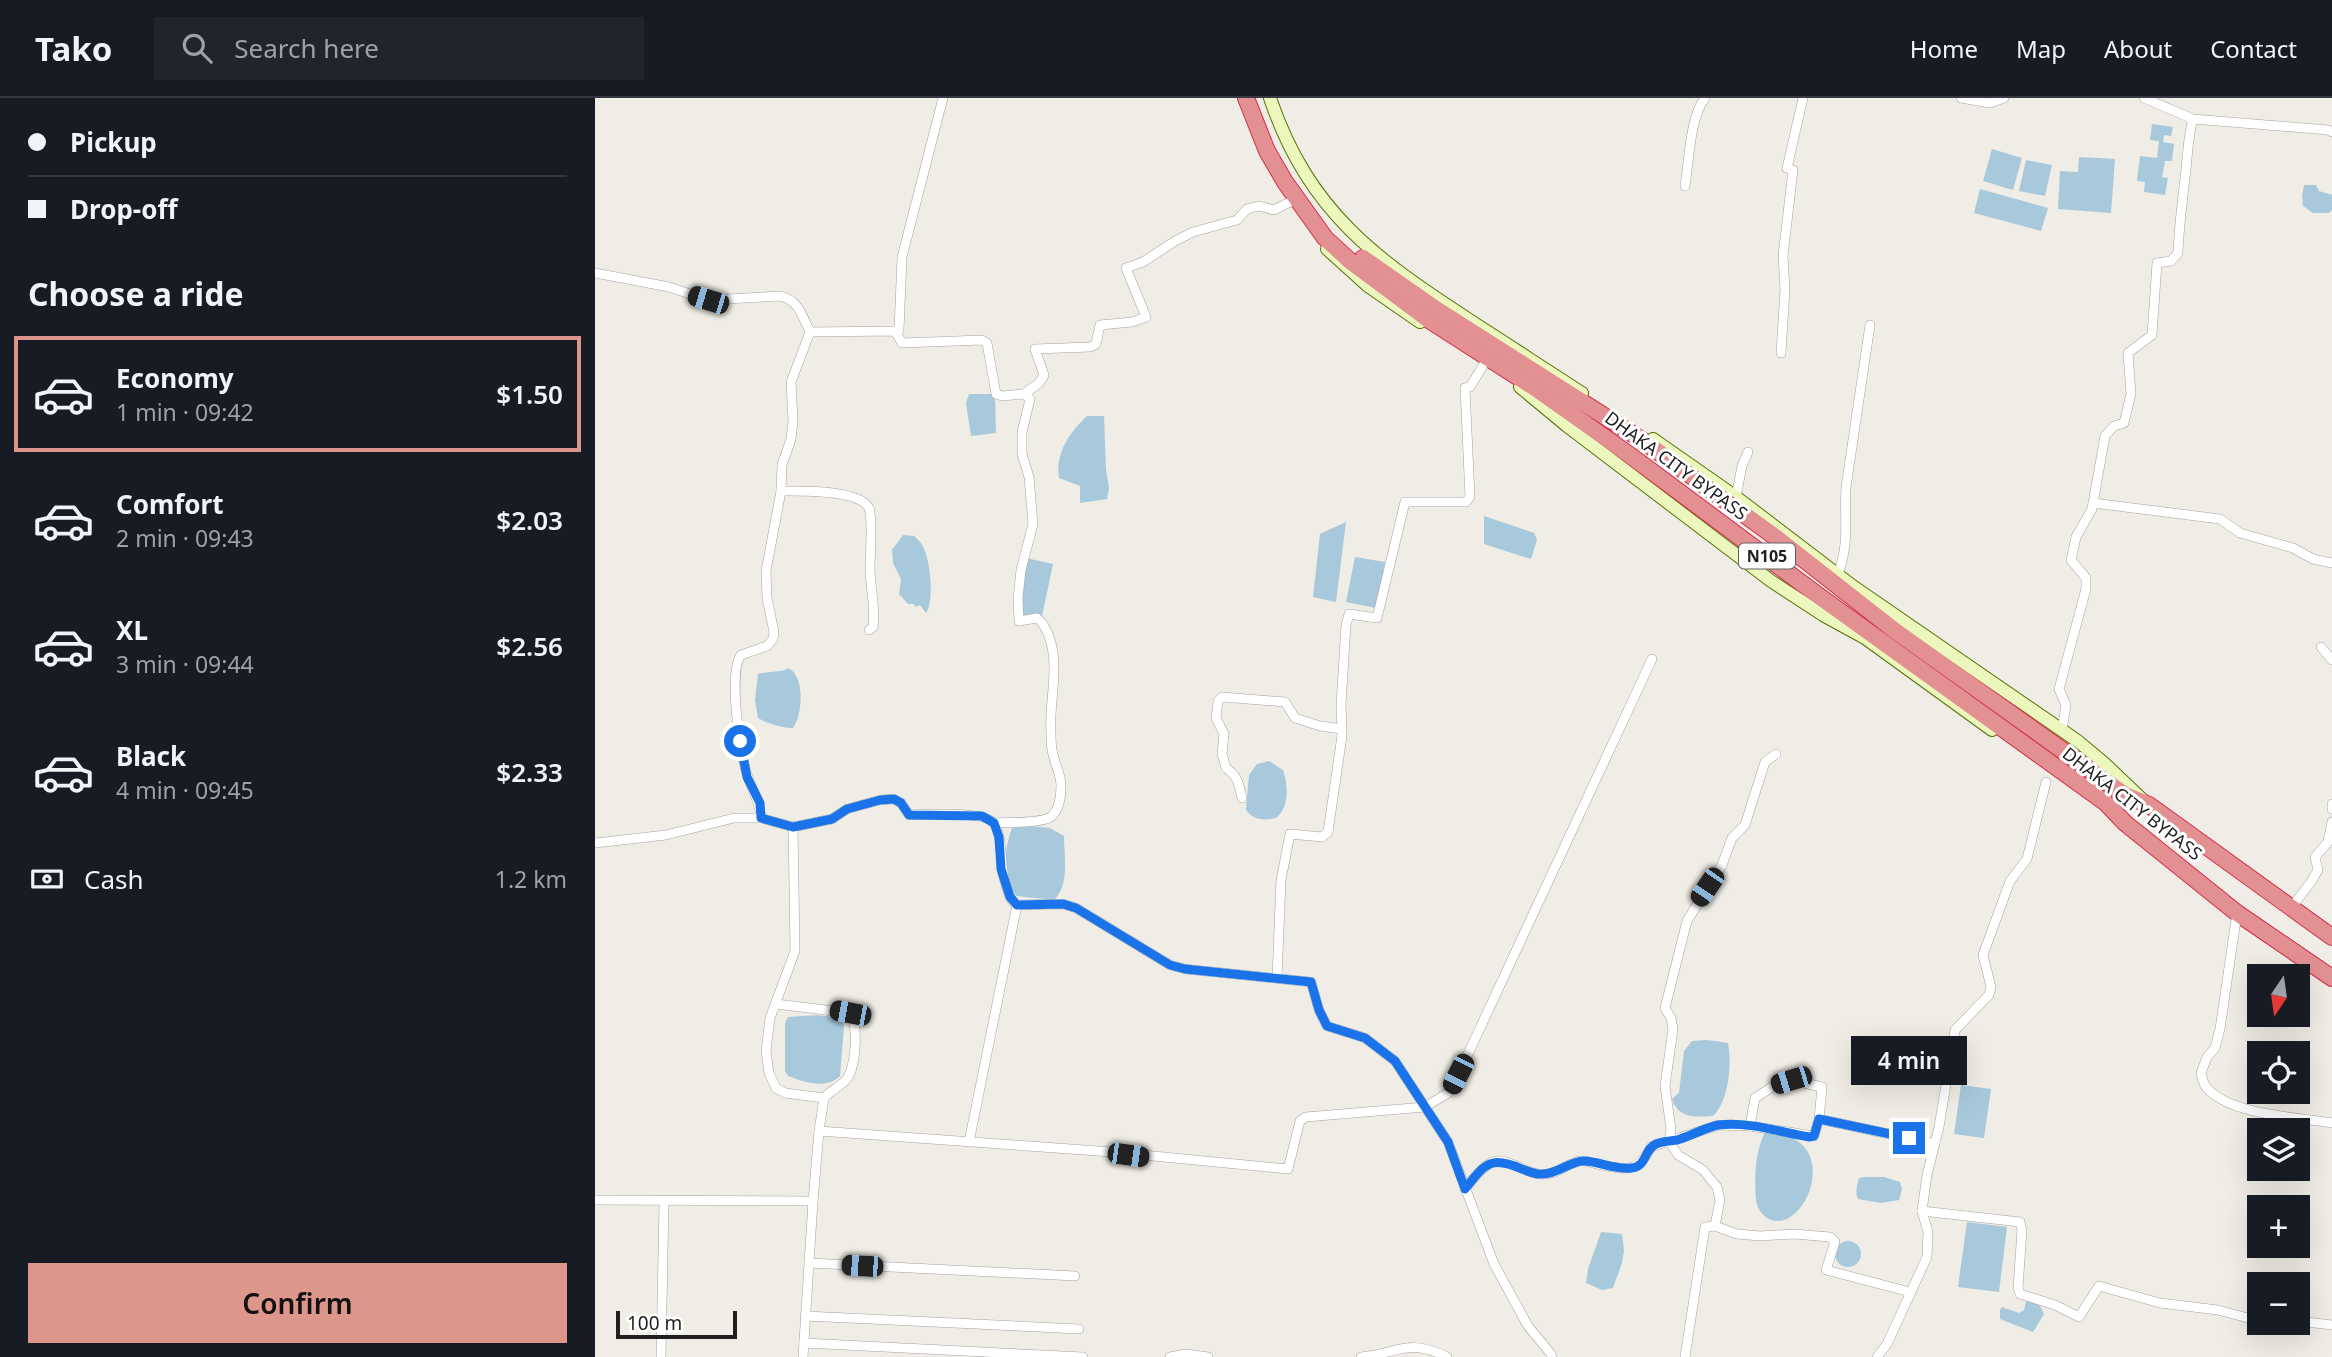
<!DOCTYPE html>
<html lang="en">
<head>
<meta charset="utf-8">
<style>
	:root { --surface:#171b24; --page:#20242c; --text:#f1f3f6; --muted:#9ea1a6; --line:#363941; --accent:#dd968b }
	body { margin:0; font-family:"Noto Sans",sans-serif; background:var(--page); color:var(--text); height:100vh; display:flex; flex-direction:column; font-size:26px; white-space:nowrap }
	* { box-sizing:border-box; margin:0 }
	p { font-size:23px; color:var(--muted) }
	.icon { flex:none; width:38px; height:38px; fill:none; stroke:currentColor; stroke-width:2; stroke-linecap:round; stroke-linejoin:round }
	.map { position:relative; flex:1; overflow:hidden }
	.drawer { display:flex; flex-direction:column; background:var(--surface); width:595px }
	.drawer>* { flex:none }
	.top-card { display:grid; align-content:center; height:154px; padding:0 28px; background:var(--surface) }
	.needle { width:46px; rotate:193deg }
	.controls { position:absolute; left:1652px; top:866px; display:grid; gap:14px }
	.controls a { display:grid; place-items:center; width:63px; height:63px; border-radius:0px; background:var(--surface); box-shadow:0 7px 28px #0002; font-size:35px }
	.scale { position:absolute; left:21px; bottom:18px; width:121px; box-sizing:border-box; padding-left:7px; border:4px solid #1f1f1f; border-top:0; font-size:19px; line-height:24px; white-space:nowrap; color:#1f1f1f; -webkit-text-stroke:5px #fff; paint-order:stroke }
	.end { position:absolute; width:32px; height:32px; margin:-16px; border:9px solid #1a73e8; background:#fff; box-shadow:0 0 0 4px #fff }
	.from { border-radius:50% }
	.bubble { position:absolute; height:49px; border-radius:0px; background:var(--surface); box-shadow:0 7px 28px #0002; font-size:23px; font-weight:600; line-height:49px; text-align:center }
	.car { position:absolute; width:21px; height:42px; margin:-21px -10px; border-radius:9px; box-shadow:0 0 5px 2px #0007; background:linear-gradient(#222 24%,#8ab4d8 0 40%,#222 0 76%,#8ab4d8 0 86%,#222 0) }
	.top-card b { display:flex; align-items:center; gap:24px; height:66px; font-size:26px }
	.top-card b+b { border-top:2px solid var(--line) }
	.top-card i { width:18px; height:18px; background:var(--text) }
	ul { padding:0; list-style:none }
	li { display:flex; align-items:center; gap:21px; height:116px; margin:0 14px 10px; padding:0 14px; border:4px solid transparent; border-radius:0px }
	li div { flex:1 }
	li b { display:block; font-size:26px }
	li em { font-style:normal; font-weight:600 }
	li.active { border-color:var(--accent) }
	li>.icon { width:63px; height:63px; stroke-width:1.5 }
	h2 { padding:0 28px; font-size:32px; line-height:84px }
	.pay { display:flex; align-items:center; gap:18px; height:77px; padding:0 28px; font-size:26px }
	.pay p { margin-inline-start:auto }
	.button { display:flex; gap:14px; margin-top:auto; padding:14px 28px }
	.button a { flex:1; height:80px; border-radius:0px; background:var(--accent); color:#111; font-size:28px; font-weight:600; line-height:80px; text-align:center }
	header { display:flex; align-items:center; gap:42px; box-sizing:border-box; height:98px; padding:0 35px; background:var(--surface); border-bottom:2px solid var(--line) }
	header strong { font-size:33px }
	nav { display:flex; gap:38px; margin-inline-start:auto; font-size:24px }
	.search { width:490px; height:63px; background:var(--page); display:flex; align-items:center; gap:18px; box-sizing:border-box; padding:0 24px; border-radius:0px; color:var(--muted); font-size:26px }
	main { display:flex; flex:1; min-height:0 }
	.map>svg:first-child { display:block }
	.water { fill:#a8c8db }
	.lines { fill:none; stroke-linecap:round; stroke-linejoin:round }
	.street-casing { stroke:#a3a3a3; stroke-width:10 }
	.secondary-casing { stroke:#577209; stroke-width:14 }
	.highway-casing { stroke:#d42c4c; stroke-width:18 }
	.street { stroke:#fff; stroke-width:9 }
	.secondary { stroke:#ebf7bc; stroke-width:12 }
	.highway { stroke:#e39093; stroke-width:16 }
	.route { stroke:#1a73e8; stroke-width:9 }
	.labels { text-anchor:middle; stroke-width:6; stroke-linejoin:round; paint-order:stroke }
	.shield { fill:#fff; stroke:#626262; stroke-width:2 }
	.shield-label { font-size:16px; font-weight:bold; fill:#1f1f1f }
	.street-label { font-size:18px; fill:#1f1f1f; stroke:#fff }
</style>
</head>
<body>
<header>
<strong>Tako</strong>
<div class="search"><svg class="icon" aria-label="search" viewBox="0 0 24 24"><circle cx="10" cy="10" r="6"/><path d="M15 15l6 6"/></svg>Search here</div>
<nav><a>Home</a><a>Map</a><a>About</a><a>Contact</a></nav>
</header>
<main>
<section class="drawer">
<div class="top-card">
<b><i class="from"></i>Pickup</b>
<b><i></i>Drop-off</b>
</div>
<h2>Choose a ride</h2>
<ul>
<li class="active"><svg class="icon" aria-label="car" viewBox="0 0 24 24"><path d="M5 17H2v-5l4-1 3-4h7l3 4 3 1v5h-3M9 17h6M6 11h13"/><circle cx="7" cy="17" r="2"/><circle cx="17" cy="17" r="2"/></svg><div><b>Economy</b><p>1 min · 09:42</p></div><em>$1.50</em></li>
<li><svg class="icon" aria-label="car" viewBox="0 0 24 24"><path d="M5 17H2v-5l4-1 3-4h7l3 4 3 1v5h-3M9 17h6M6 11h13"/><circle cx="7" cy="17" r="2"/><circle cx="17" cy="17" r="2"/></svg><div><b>Comfort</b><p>2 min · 09:43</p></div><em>$2.03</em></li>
<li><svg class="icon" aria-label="car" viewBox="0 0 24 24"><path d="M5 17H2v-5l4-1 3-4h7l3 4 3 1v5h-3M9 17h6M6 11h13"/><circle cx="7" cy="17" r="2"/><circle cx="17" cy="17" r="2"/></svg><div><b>XL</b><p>3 min · 09:44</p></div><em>$2.56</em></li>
<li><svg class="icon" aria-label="car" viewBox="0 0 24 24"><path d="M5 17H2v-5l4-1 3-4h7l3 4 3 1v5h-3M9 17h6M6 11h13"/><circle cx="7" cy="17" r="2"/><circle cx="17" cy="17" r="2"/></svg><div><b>Black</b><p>4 min · 09:45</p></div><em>$2.33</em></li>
</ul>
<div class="pay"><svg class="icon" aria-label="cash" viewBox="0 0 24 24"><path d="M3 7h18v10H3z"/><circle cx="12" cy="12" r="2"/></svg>Cash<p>1.2 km</p></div>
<div class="button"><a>Confirm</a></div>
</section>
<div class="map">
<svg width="1737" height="1259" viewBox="0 0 1737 1259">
	<rect width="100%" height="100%" fill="#efede5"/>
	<!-- water -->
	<g class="water">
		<path d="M1557 26 1578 29 1576 38 1569 37 1568 44 1579 46 1577 63H1570L1567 79 1573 80 1570 97 1549 94 1550 84 1542 83 1545 58 1562 60 1564 43 1555 42Z"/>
		<path d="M1397 51 1427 60 1418 92 1388 83Z"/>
		<path d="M1484 59 1520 61 1516 115 1463 111 1465 73 1483 74Z"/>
		<path d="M1431 62 1457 67 1450 98 1424 93Z"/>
		<path d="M1709 87H1721L1724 93 1737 97V112L1734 115H1718L1708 108 1707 98Z"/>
		<path d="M1385 91 1453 110 1446 133 1379 115Z"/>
		<path d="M374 296H397L400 300 401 335 376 338 371 305Z"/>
		<path d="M492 318H509L511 371 514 390 512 401 485 405V388L464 380C460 355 475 334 492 318Z"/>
		<path d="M889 418 939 435 942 442 936 461 889 446Z"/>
		<path d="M751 424 741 504 718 499 725 436Z"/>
		<path d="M308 437 319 438C322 441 325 443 327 447 335 458 340 504 331 515L325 507 320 509 319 506H313L304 496 306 481 298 465 297 452Z"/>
		<path d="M760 459 790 464 781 510 751 504Z"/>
		<path d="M431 460 458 466 447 518 428 519 425 501Z"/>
		<path d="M193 570C210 577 208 617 198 630 188 630 171 625 163 620L160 602 163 576C172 573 187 575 193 570Z"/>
		<path d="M674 663 688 672C693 688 695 708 681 720 669 722 659 723 651 712L654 677 662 666Z"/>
		<path d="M434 728 455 730 469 738C469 759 475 786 459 802L421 798C406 778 409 752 417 730Z"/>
		<path d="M222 917 246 920 249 928 245 978C231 992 209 984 193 978L190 973V925L193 919Z"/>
		<path d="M1112 942 1133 945C1137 965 1134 1003 1118 1018 1100 1019 1084 1021 1077 1001L1084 995 1089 953 1097 943Z"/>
		<path d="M1366 987 1396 991 1389 1040 1359 1036Z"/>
		<path d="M1170 1034C1254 1036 1209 1142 1172 1120 1166 1116 1162 1109 1161 1102 1159 1080 1160 1054 1170 1034Z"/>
		<path d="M1270 1079H1289L1305 1084 1307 1091 1304 1102 1286 1105 1263 1101C1260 1094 1262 1088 1264 1080Z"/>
		<path d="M1372 1124 1412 1129 1404 1194 1363 1189Z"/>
		<path d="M1006 1134 1027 1136 1029 1153 1027 1165 1018 1190 1007 1192 991 1185 993 1171Z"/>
		<circle cx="1253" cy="1156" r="13"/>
		<path d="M1431 1204H1443L1449 1216 1438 1234 1405 1221V1212L1407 1209 1424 1215 1429 1212Z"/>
	</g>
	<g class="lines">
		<defs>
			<g id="street">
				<path d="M1366 0 1395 5 1409 0"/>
				<path d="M1549 0 1598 21 1733 32 1737 34"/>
				<path d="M1090 88C1094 64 1095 18 1110 0"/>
				<path d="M0 175 74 189 113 202 185 198C204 202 207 218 215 234"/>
				<path d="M300 233 304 232 307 159 348 0"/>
				<path d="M1186 255 1190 192 1188 158 1198 72 1192 70 1208 0"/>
				<path d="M429 296 444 285 449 277 440 251 495 249 501 246 505 227 537 224 551 219 531 170 548 164 580 143 598 134 642 122 652 111 664 108 679 112 695 104"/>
				<path d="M186 393C205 393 264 391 274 410 278 420 275 458 275 470 275 489 281 510 278 529L274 532"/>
				<path d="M1141 399 1147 368 1153 354"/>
				<path d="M1498 405 1625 421 1645 435 1698 450 1718 461 1737 465"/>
				<path d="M1243 476C1255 444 1249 422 1251 389L1275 227"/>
				<path d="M1726 549 1737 562"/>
				<path d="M1467 632 1471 607 1464 591 1491 491V480L1476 462 1481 439 1497 411 1510 338 1519 328 1529 325 1536 296 1533 255 1557 237 1562 165 1576 163 1583 155C1584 126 1588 99 1591 71 1593 53 1593 38 1598 21"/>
				<path d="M647 700C644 686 643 678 631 670L627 656 629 636 621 620 623 603 627 599 690 604 700 620 725 628 747 631"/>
				<path d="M1737 706V711"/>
				<path d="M166 720C165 704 158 694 153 679 145 659 133 574 146 557L172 548 178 541 179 534 172 500 171 473 186 393 187 367 196 341 198 323 196 284 215 234 300 233 307 245 387 242 392 245 401 296 407 298 429 296 435 301 427 334V356L434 379 438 426 426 472 423 500 424 523 442 520C451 527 456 543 458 554 462 580 454 608 456 635 456 642 456 650 458 656 460 667 466 676 466 688 466 698 465 710 457 718 448 726 412 724 399 725"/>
				<path d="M198 729 200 853 175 920 171 953 174 975 181 990 190 995 229 1000 224 1033"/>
				<path d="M0 745 71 737 139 720H166L198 729 237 721 252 711 285 702 298 701 306 705 314 717C331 716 390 713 399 725 408 738 405 768 410 784 413 793 414 802 422 807L468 806 481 810 575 867 590 871 716 884 724 912 732 928 770 940 800 963 853 1044 899 1166 933 1228 956 1256 957 1259"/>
				<path d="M1696 810 1716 784 1723 772 1720 759 1733 744 1737 724"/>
				<path d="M1642 815 1625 931 1620 950 1612 959 1606 975C1607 980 1609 987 1612 990 1635 1017 1703 1019 1737 1025"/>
				<path d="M682 880 686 782 695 736 727 739 733 734 747 638 746 607 751 527 754 516 782 520 810 404H871L875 399 870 290 875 289 889 266"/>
				<path d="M181 906 255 915C264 927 261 973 250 983 243 990 235 993 229 1000"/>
				<path d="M1155 1028 1160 1000 1182 986 1196 982 1227 989 1224 1021"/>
				<path d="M374 1044 422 807"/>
				<path d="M870 1091C877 1082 886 1070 897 1064 911 1058 930 1075 944 1076 962 1078 972 1065 985 1063 990 1062 997 1065 1002 1066 1028 1071 1043 1077 1056 1049L1074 1043 1076 1031 1070 988 1078 931 1076 920 1070 910 1092 823 1127 767 1137 740 1150 727 1170 664 1181 656"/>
				<path d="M0 1102 218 1103 224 1033 517 1054 693 1071 705 1023 711 1019 830 1009 853 995 872 958 1057 561"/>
				<path d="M1327 1113 1425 1124 1427 1132 1423 1190 1425 1196 1460 1207 1484 1219 1504 1188 1565 1205 1623 1212 1664 1223"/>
				<path d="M1120 1128 1125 1102 1122 1089 1108 1072 1083 1057 1074 1043 1124 1027 1155 1028 1219 1038 1224 1021 1340 1046"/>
				<path d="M214 1165 480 1178"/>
				<path d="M210 1218 484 1231"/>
				<path d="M1703 1223 1737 1227"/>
				<path d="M209 1245 488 1259"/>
				<path d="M66 1259 69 1103"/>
				<path d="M208 1259 218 1103"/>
				<path d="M575 1259 591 1256 613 1259"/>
				<path d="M766 1259C804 1255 813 1240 852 1259"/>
				<path d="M1090 1259 1110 1129 1120 1128 1142 1136 1165 1138 1199 1136 1235 1139 1240 1144 1231 1172 1315 1194"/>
				<path d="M1282 1259 1292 1246 1332 1159 1333 1134 1327 1113 1332 1077 1344 1029 1360 932 1394 897 1396 889 1388 857 1415 783 1432 761 1451 684"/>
			</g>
			<g id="secondary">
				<path d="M675 0C714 115 782 162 879 225 915 248 951 272 987 295"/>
				<path d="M732 151 773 188 825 224"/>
				<path d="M925 289 972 328 1176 483 1228 517 1270 540 1397 632"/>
				<path d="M1058 341 1141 399 1259 489 1484 644 1509 665 1550 704"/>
			</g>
			<g id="highway">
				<path d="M651 0 672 53 690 84 730 140 755 163 834 222 940 290 1036 358 1228 501 1511 705 1530 725 1642 815 1737 880"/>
				<path d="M768 160 841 211 1047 342 1183 441 1299 532 1530 697 1554 707 1737 839"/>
			</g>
		</defs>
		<!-- street casing -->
		<use href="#street" class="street-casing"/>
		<!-- secondary casing -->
		<use href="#secondary" class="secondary-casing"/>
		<!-- highway casing -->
		<use href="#highway" class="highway-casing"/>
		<!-- street -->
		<use href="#street" class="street"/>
		<!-- secondary -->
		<use href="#secondary" class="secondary"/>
		<!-- highway -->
		<use href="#highway" class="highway"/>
	</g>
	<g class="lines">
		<!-- route -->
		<path class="route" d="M145 643 152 679 165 705 166 720 198 729 237 721 252 711 285 702 299 701 306 705 314 717 387 718 399 725 404 739 406 771 415 799 422 807 468 806 481 810 575 867 590 871 716 884 724 912 732 928 770 940 800 963 853 1044 870 1091C890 1066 895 1057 927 1071 933 1073 941 1077 948 1076 962 1076 976 1063 988 1063 1004 1063 1019 1072 1036 1070 1052 1069 1049 1051 1061 1046 1068 1043 1076 1043 1082 1042 1096 1038 1109 1030 1123 1027 1152 1023 1185 1034 1214 1039L1219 1038 1224 1021 1314 1040"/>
	</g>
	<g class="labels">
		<!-- shield labels -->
		<rect class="shield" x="1144" y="445.5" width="56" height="25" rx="5"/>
		<g class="shield-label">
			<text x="1172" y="464">N105</text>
		</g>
		<!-- street labels -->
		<g class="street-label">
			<text transform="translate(1081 368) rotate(36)" y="6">DHAKA CITY BYPASS</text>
			<text transform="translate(1537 706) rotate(38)" y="6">DHAKA CITY BYPASS</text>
		</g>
	</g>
</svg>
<div class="controls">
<a><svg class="needle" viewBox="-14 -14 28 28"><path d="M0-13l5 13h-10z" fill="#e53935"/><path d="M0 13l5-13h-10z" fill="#9ea1a6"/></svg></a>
<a><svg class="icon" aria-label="locate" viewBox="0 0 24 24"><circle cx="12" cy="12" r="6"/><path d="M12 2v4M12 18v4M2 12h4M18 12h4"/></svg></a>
<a><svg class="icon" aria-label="layers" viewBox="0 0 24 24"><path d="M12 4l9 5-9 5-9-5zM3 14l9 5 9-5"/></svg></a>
<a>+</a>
<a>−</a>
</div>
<div class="scale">100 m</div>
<i class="end from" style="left:145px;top:643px"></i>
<i class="end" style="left:1314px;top:1040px"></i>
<div class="bubble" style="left:1256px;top:938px;width:116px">4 min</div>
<i class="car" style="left:113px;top:202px;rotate:287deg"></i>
<i class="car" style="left:1112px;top:789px;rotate:214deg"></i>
<i class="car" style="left:255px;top:915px;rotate:281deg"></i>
<i class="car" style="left:863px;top:976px;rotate:207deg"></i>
<i class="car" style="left:1196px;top:982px;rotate:253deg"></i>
<i class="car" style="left:533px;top:1057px;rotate:98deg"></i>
<i class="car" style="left:267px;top:1168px;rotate:273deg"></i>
</div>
</main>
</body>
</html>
